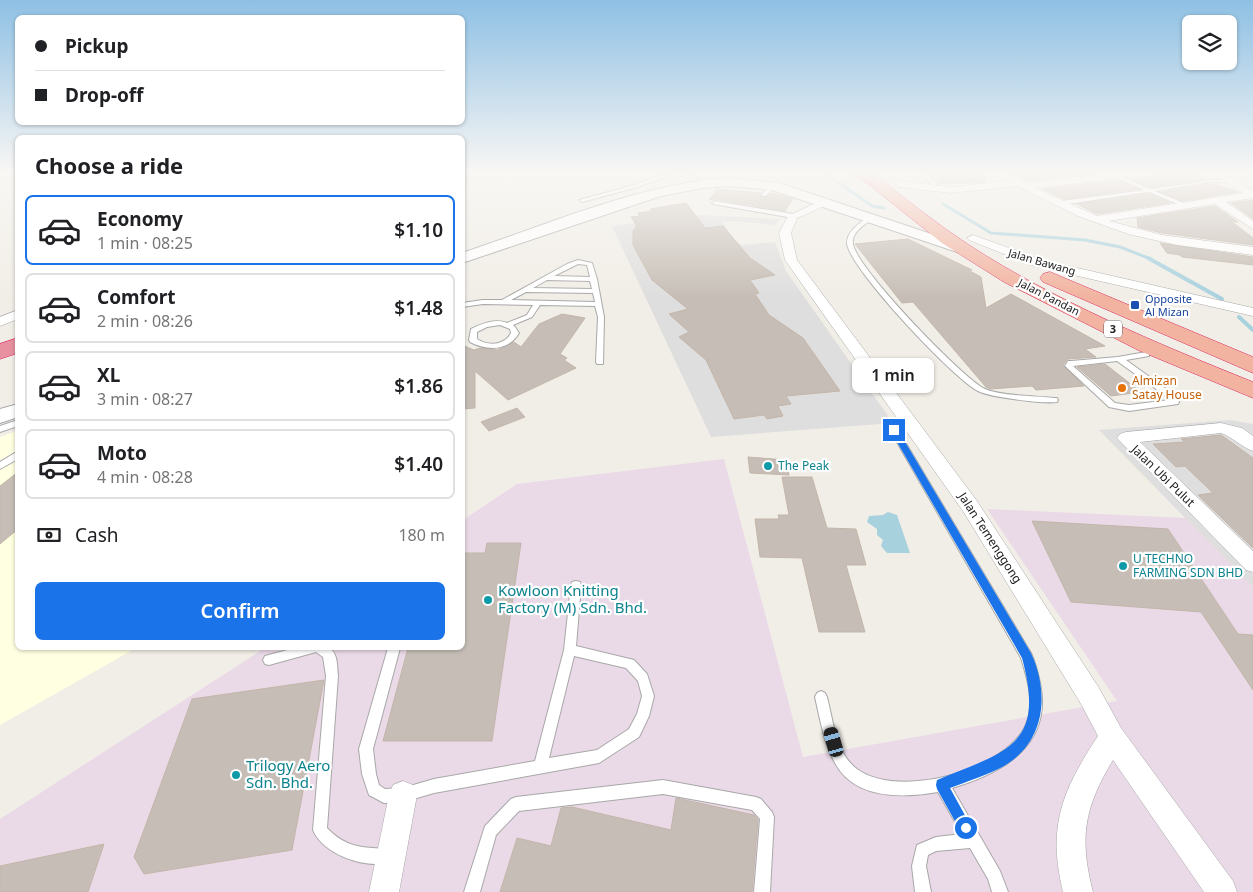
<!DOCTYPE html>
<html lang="en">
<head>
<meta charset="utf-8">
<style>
	:root { --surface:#fff; --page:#f2f2f2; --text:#202124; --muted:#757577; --line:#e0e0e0; --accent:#1a73e8 }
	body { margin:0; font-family:"Noto Sans",sans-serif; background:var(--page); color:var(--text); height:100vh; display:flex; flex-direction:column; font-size:19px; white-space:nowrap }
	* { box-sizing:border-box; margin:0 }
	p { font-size:16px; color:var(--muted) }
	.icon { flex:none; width:28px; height:28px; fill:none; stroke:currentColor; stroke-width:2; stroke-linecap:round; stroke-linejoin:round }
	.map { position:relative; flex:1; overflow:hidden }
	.panel { position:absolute; left:15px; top:135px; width:450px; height:515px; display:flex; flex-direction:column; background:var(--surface); border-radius:8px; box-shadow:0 1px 4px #0004 }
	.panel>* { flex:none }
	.banner { position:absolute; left:15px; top:15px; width:450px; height:110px; border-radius:8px; box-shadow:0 1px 4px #0004; display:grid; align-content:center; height:110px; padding:0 20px; background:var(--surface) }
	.buttons { position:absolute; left:1182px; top:15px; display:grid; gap:10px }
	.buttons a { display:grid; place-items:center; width:55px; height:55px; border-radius:8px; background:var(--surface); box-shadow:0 1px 4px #0004; font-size:25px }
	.end { position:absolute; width:22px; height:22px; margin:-11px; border:6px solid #1a73e8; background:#fff; box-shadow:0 0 0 2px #fff }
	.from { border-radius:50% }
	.bubble { position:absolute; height:35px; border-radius:8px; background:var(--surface); box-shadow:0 1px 4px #0004; font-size:16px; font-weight:600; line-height:35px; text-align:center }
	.car { position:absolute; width:15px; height:30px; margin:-15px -8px; border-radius:6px; box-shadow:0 0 4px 1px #0007; background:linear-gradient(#222 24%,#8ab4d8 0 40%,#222 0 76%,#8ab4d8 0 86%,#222 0) }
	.banner b { display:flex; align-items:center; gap:18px; height:48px; font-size:19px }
	.banner b+b { border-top:1px solid var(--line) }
	.banner i { width:12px; height:12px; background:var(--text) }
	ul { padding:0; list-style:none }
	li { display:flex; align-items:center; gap:15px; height:70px; margin:0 10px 8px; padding:0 10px; border:2px solid var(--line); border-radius:8px }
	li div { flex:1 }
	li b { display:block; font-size:19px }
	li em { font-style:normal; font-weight:600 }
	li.active { border-color:var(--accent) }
	li>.icon { width:45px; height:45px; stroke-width:1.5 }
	h2 { padding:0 20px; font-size:22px; line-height:60px }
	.pay { display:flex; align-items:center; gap:12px; height:55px; padding:0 20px; font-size:19px }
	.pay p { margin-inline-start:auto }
	.primary-button { display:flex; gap:10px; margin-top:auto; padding:10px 20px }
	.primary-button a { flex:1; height:58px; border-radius:8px; background:var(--accent); color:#fff; font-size:20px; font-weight:600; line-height:58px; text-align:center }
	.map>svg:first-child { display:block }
	.residential { fill:#dfdede }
	.industrial { fill:#ead9e7 }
	.education { fill:#ffffe2 }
	.water { fill:#a8d1de }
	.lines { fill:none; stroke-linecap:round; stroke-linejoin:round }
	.stream-far1 { stroke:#a8d1de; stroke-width:3 }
	.stream { stroke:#a8d1de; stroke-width:4 }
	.building { fill:#c6beb6; stroke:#c3b5a9 }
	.service-casing { stroke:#a8a8a8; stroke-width:2 }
	.minor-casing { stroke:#a8a8a8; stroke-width:1 }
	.tertiary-casing { stroke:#a8a8a8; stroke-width:2 }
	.trunk-casing { stroke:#dc2862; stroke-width:1 }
	.motorway-casing { stroke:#dc2862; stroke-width:1 }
	.service { fill:#fff; fill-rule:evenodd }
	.minor { fill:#fff; fill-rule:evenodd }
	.tertiary { fill:#fff; fill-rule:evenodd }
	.trunk { fill:#f2b3a0; fill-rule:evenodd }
	.motorway { fill:#e8909f; fill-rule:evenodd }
	.route { fill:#1a73e8 }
	.transit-dot { fill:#1a4fb4; stroke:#fff; stroke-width:2 }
	.food-dot { fill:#e8710a; stroke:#fff; stroke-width:2 }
	.culture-dot { fill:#0f9aa8; stroke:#fff; stroke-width:2 }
	.labels { text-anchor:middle; stroke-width:4.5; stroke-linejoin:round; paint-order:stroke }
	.far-street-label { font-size:11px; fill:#212121; stroke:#fff }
	.far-transit-label { font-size:11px; fill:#164399; stroke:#fff; text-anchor:start }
	.shield { fill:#fff; stroke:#646464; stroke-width:1 }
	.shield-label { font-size:11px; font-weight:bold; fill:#212121 }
	.food-label { font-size:12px; fill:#c56008; stroke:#fff; text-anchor:start }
	.culture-label { font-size:12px; fill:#0d838f; stroke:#fff; text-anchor:start }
	.street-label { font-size:12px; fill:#212121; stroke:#fff }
	.near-culture-label { font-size:15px; fill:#0d838f; stroke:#fff; text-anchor:start }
</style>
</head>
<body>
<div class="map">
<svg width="1253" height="892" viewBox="0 0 1253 892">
	<rect width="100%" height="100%" fill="#f1eee7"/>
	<!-- residential -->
	<g class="residential">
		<path d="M699 215 779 219 776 225 734 221 722 222 737 243 742 245 775 242 786 271 893 423 711 437 612 226Z"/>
		<path d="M1230 420 1253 424V587L1099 430Z"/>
	</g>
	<!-- industrial -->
	<path class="industrial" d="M724 459 803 757 1117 701 987 509 1186 518 1253 587V892H0V819L265 648H462L463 520 517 484Z"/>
	<!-- education -->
	<path class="education" d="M17 431 18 648H136L0 725V437Z"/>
	<!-- water -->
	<path class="water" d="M888 512 897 515 910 553H887L881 546 883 540 877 535V529L867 522 869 516 883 515Z"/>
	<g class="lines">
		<!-- stream-far1 -->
		<g class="stream-far1">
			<path d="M825 173 872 206 884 208"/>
			<path d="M943 204 991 233 1085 240 1120 247 1151 259"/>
		</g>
		<!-- stream -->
		<g class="stream">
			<path d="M1148 258 1222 299"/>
			<path d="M1239 317 1253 330"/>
		</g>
	</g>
	<!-- building -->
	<g class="building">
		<path d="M928 173H984L985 182 943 184Z"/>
		<path d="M1011 173H1095L1027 181Z"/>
		<path d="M1179 173H1197L1196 176 1205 179 1150 187 1132 179Z"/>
		<path d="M1117 180 1137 189 1063 199 1043 189Z"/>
		<path d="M1213 184 1238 192 1183 201 1162 192Z"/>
		<path d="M717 189 760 193 762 198 773 193 793 199 785 211 715 199 709 200Z"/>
		<path d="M1149 194 1170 203 1097 214 1077 204Z"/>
		<path d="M1253 200V219L1231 203Z"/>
		<path d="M686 203 705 228 723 226 750 258 775 275 750 280 759 293 755 294 769 315 803 338 840 391 786 396 791 404 778 406 783 416 767 419 764 415 734 419 706 360 679 337 689 332 669 314 688 309 652 280 633 245V231L637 226 631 217 640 216 638 213 652 211 650 209Z"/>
		<path d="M1215 206 1238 222 1231 221 1253 238V245L1162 233 1138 227 1137 218Z"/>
		<path d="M908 239 972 270H968L981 277 986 308 1011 294 1105 346 1085 349 1096 357 1068 359 1063 365 1084 386 1036 390 1032 386 991 389 986 387 913 302 902 303 855 244Z"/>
		<path d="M1160 243 1253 257V265L1182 257 1180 255 1167 253Z"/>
		<path d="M562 314 585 318 560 354 567 358 564 360 576 368 508 400 475 371V408L462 409V345L474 350 480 348 497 350 514 342 521 347 539 324Z"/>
		<path d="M1105 364 1141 392 1111 396 1077 367Z"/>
		<path d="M517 408 525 417 489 431 481 422Z"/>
		<path d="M1221 435 1253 458V548L1198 495 1213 493 1185 466 1176 467 1153 444 1185 442 1181 439Z"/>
		<path d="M748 457 786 460 789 475 750 473Z"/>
		<path d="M18 472V529L0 544V486Z"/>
		<path d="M782 477H812L827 528 856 529 866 565H846L865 632H819L802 558 760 557 755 519H779L778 515H789Z"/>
		<path d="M1032 521 1168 529 1238 634 1253 635V690L1201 612 1071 602Z"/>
		<path d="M487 543H521L492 741H383L408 648H462V553H485Z"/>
		<path d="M324 680 292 850 144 874 134 857 192 699Z"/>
		<path d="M676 798 754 815 758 820 752 892H500L517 838 551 846 561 808 572 807 671 830Z"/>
		<path d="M104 844 88 892H0V866Z"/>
	</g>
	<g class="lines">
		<defs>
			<g id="service">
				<path d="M921 173H925L938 184 925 188V186L932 184 921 175Z"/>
				<path d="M682 174 715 181 713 182 682 176 662 178 638 187 582 202 579 200 634 185 659 176Z"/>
				<path d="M1114 175H1118L1150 189 1213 180H1229L1231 181 1229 182H1213L1155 191 1189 205 1190 206 1187 208 1149 192 1061 205 1058 203 1061 201 1144 190 1114 177Z"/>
				<path d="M772 185 776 186 766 196H762V194Z"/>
				<path d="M715 201 793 214 796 216 793 218 713 204 712 203Z"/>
				<path d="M868 217 873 218C865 225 851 232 853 244 857 269 959 374 983 388 998 396 1036 396 1054 398H1057L1058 400 1057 402C1044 404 989 397 978 391 954 379 848 267 847 243 847 231 860 223 868 217Z"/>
				<path d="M578 260 592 263 597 279 604 317 603 364H597L596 362 598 317 595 306 540 305 532 317 513 325 515 327 519 333C509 351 487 351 470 342L469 340 471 329C482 324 495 318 507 323L527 315 533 305 483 304 462 307V303L483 300H502L567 264ZM578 264 587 265 590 277 554 276ZM547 280 590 281 592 289 533 288ZM526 292 593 293 595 302 511 300ZM500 325 510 329 511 333C504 346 488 346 477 339V332L487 327Z"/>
				<path d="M1146 352H1149V356L1126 360 1176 396 1179 402 1178 404 1129 411 1109 407 1065 366 1068 361H1071L1118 357ZM1117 361 1170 399V400L1129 405 1115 403 1073 366Z"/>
				<path d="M18 420V426L0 432V426Z"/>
				<path d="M894 427 898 430 1031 653C1035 662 1038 673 1040 683 1053 745 1003 773 952 788L1000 871 1008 892H992L988 879 970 848 936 851 928 855 926 866 931 892H915L912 866 917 845 936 837 962 834 938 792C903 798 855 800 835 763 824 743 820 719 815 697L817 693 821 691 825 693 827 697C833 720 836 754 857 769 898 800 1010 770 1027 722 1035 701 1027 678 1021 658L890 430Z"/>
				<path d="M18 451V459L0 469V462Z"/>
				<path d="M576 581 580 582 581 585 576 646 634 660 647 674 654 696 649 716 639 737 599 763 434 793 403 802 384 803 369 795 362 774 359 749 388 648H400L373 749 376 774 379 785 385 789 403 788 434 779 535 761 564 650 571 585 572 582ZM574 656 626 668 638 681 642 696 637 714 629 729 597 750 549 758Z"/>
				<path d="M295 648H329C338 653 337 666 338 676L327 828C340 842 354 847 373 848 380 849 387 848 393 851L395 856 393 861C369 871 323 855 313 830L326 676 323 657 316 652 269 665 265 664 263 660 265 656Z"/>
				<path d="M663 780 756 797 761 799 772 812 774 817 770 892H754L760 819 752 810 663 794 519 811 496 835 480 892H464L485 826 511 799 516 797Z"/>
			</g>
			<g id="minor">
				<path d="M995 173H1007L1026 183 1112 173H1143L1138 176 1035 188 1097 216 1243 193 1212 173H1224L1253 191V198L1226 202 1253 221V229L1215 204 1109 221 1162 235 1253 247V255L1177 245 1128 234 1078 216 1017 186 951 193 899 187 894 184 899 181 951 187 1008 181Z"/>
				<path d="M825 199 829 200V204L797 218 791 233 797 260 977 501 1099 688 1121 728 1233 881 1237 892H1204L1113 760C1084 808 1079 838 1093 892H1063C1047 826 1062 791 1098 736L1081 704 963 511 785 260 779 233 788 216Z"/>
				<path d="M973 235 1042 260 1253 308V316L1034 266 969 240 967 238Z"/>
				<path d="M18 310V319L0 326V317Z"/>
				<path d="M1221 423 1242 428 1253 436V451C1241 447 1233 437 1221 433L1140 442 1253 551V572L1246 570 1117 438 1120 434 1126 432Z"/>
				<path d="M403 781 413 785 417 795 399 892H369L389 795 393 785Z"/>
			</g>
			<g id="tertiary">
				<path d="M726 178 779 183 970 247 973 250 970 253H960L772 190 726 186 703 188 661 196 462 263V253C547 225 636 185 726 178Z"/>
				<path d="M18 404V417L0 423V409Z"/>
			</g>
			<g id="trunk">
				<path d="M855 173H872C904 197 935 223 969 245 1057 302 1156 343 1253 382V398L1140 351 1004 282 942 243Z"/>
				<path d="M1050 272 1253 357V373L1043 282 1040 278 1043 274Z"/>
			</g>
			<g id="motorway">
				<path d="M852 173H870L879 180 871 185Z"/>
				<path d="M18 338V353L0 359V344Z"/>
			</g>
		</defs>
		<!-- service casing -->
		<use href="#service" class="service-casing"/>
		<!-- minor casing -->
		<use href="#minor" class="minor-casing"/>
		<!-- tertiary casing -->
		<use href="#tertiary" class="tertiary-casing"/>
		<!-- trunk casing -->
		<use href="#trunk" class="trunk-casing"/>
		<!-- motorway casing -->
		<use href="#motorway" class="motorway-casing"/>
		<!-- service -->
		<use href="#service" class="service"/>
		<!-- minor -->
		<use href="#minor" class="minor"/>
		<!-- tertiary -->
		<use href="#tertiary" class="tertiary"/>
		<!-- trunk -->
		<use href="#trunk" class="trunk"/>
		<!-- motorway -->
		<use href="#motorway" class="motorway"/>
	</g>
	<!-- sky -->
	<linearGradient id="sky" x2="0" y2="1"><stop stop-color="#8ec0e4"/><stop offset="0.58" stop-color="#f9f7f4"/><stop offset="1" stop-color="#f9f7f4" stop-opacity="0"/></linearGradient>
	<rect width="1253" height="298" fill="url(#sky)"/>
	<!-- route -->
	<path class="route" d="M894 428 898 430 1031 653C1050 694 1045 742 1004 766 988 775 968 781 950 788L972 828 970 832 966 834 961 832 937 789 936 785 937 780C1007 751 1046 746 1022 658L890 430Z"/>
	<!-- markers -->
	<rect class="transit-dot" x="1130" y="300" width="10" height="10" rx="2.5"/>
	<circle class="food-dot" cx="1122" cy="388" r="5"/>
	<g class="culture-dot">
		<circle cx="768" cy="466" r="5"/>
		<circle cx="1123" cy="566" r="5"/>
		<circle cx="488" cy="600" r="5"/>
		<circle cx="236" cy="775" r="5"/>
	</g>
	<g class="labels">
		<!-- far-street labels -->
		<g class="far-street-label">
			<text transform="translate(1042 262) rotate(16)" y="4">Jalan Bawang</text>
			<text transform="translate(1049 297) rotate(27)" y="4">Jalan Pandan</text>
		</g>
		<!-- far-transit labels -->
		<g class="far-transit-label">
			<text x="1145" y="303">Opposite<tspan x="1145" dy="13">Al Mizan</tspan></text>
		</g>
		<!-- shield labels -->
		<rect class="shield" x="1104" y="320.5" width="18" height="17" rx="4"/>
		<g class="shield-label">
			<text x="1113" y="333">3</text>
		</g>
		<!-- food labels -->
		<g class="food-label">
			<text x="1132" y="385">Almizan<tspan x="1132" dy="14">Satay House</tspan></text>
		</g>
		<!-- culture labels -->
		<g class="culture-label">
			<text x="778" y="470">The Peak</text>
			<text x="1133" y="563">U TECHNO<tspan x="1133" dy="14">FARMING SDN BHD</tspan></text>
		</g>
		<!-- street labels -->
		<g class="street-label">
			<text transform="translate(1163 476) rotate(44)" y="4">Jalan Ubi Pulut</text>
			<text transform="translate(990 538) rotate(57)" y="4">Jalan Temenggong</text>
		</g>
		<!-- near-culture labels -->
		<g class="near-culture-label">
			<text x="498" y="596">Kowloon Knitting<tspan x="498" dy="17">Factory (M) Sdn. Bhd.</tspan></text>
			<text x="246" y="771">Trilogy Aero<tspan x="246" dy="17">Sdn. Bhd.</tspan></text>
		</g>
	</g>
</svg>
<div class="buttons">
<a><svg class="icon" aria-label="layers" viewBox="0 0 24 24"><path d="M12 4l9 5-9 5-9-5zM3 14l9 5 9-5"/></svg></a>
</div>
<i class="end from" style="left:966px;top:828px"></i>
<i class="end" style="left:894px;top:430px"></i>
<div class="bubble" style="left:852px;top:358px;width:82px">1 min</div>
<i class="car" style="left:834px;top:742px;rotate:344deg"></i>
<div class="banner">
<b><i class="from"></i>Pickup</b>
<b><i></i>Drop-off</b>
</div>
<section class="panel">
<h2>Choose a ride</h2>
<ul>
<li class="active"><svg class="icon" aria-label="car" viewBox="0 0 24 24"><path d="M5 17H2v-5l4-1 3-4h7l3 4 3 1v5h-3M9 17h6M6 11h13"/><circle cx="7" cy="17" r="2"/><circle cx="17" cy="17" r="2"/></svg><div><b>Economy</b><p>1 min · 08:25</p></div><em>$1.10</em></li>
<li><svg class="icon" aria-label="car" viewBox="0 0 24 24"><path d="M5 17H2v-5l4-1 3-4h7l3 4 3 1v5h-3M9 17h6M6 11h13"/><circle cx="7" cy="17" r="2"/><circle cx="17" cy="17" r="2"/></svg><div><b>Comfort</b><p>2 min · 08:26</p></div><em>$1.48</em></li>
<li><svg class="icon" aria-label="car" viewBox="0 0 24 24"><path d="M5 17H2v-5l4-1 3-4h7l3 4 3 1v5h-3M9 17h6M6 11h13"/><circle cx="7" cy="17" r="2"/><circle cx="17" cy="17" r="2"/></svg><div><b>XL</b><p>3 min · 08:27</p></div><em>$1.86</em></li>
<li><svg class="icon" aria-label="car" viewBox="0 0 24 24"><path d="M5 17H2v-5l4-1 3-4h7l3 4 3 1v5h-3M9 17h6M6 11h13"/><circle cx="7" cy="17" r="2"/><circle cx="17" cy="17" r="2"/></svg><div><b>Moto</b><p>4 min · 08:28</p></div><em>$1.40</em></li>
</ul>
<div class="pay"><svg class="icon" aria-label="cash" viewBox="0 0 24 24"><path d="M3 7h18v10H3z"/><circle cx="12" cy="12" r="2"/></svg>Cash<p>180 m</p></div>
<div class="primary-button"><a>Confirm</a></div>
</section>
</div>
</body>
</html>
